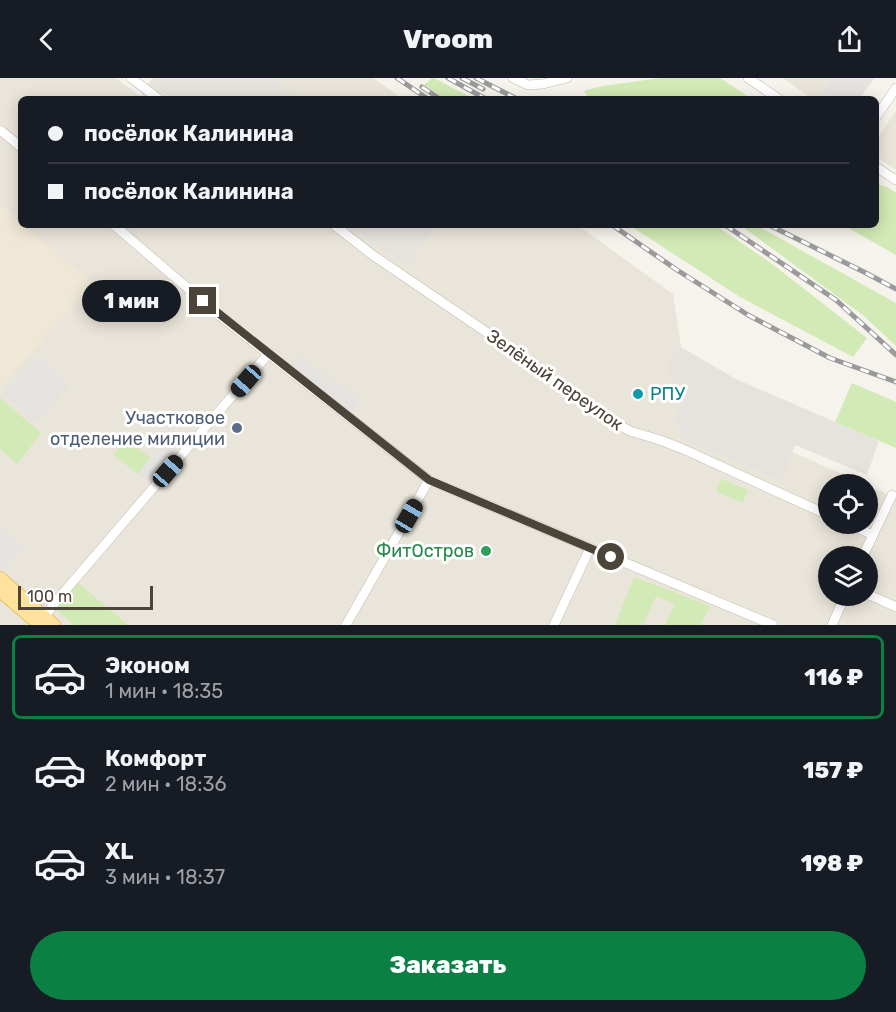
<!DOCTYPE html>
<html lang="ru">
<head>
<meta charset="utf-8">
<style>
	:root { --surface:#171b24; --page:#20242c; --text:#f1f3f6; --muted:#9ea1a6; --line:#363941; --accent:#0b8043 }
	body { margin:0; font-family:Rubik,sans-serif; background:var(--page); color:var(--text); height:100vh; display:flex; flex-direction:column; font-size:22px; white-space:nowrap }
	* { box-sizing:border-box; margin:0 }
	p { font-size:20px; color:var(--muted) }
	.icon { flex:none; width:33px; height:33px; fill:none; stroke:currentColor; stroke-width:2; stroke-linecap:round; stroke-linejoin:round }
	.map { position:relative; height:547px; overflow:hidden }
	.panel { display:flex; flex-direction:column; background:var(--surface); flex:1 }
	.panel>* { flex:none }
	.guide { position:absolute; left:18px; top:18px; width:861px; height:132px; border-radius:9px; box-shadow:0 3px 15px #0003; display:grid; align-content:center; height:132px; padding:0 30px; background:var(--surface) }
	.tools { position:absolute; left:818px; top:396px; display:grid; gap:12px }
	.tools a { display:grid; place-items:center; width:60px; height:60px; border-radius:50%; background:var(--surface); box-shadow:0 3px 15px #0003; font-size:30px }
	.scale { position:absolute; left:18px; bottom:15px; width:135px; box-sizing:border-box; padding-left:6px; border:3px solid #4b4439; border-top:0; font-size:16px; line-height:21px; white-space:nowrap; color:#4b4439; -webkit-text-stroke:4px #fff; paint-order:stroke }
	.end { position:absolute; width:27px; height:27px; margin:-14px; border:8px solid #4b4439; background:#fff; box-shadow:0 0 0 3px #fff }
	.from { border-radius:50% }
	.bubble { position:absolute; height:42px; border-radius:21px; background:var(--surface); box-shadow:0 3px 15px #0003; font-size:20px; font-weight:800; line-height:42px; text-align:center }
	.car { position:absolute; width:18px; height:36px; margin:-18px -9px; border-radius:8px; box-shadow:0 0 4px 2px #0007; background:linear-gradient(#222 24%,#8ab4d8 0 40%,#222 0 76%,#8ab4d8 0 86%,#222 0) }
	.guide b { display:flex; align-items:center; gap:21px; height:57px; font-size:22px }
	.guide b+b { border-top:2px solid var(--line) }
	.guide i { width:15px; height:15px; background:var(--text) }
	ul { padding:10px 0 0; list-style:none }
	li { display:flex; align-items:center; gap:18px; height:84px; margin:0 12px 9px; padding:0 18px; border:3px solid transparent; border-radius:9px }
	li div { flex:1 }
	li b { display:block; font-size:22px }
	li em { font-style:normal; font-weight:800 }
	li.on { border-color:var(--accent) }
	li>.icon { width:54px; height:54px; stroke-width:1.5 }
	.action { display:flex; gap:12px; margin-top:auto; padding:12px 30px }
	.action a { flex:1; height:69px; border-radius:36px; background:var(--accent); color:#fff; font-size:24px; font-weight:800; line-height:69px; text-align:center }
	header { display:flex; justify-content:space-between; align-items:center; height:78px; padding:0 30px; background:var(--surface); font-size:27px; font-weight:800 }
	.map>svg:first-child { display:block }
	.residential { fill:#eae5da; fill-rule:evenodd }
	.industrial { fill:#e6e2dd }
	.education { fill:#efe8d6 }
	.green { fill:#d2eab5 }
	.parking { fill:#e5e3e0 }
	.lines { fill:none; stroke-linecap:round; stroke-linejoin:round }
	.minor-casing { stroke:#c2bbae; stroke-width:10 }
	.major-casing { stroke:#e6c16a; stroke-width:14 }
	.minor { stroke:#fff; stroke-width:9 }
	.major { stroke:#ffe39c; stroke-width:12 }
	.rail-casing { stroke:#9a9a9a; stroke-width:5 }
	.rail { stroke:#fff; stroke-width:3; stroke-dasharray:9; stroke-linecap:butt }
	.route { stroke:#4b4439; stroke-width:8 }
	.culture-dot { fill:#0f9aa8; stroke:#fff; stroke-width:2 }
	.service-dot { fill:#5c6f8a; stroke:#fff; stroke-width:2 }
	.leisure-dot { fill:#2e9e5b; stroke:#fff; stroke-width:2 }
	.labels { text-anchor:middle; stroke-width:6; stroke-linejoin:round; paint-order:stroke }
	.street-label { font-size:18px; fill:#4b4439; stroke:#fff }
	.culture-label { font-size:18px; fill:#0d838f; stroke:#fff; text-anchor:start }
	.service-label { font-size:18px; fill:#4e5e75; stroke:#fff; text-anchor:end }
	.leisure-label { font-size:18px; fill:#27864d; stroke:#fff; text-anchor:end }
</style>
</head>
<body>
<header><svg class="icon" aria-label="back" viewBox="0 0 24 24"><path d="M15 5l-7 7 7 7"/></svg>Vroom<svg class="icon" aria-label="share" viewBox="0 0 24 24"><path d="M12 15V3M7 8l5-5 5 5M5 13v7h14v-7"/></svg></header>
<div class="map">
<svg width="896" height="547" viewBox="0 0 896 547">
	<rect width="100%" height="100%" fill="#f6f3ec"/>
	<!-- residential -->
	<g class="residential">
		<path d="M0 0H116L140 18 152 0H373L403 21H21V147H577L673 216 691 334 804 379 865 406H828V446H867V407L896 420V547H56L0 499ZM828 478H867V518H828Z"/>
		<path d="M783 0H875L859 21H812Z"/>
		<path d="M896 33V92L876 78V62Z"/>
		<path d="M0 517 34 547H0Z"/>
	</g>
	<!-- industrial -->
	<g class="industrial">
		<path d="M161 0H271L303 21H174L156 8Z"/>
		<path d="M350 147H436L406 187Z"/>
		<path d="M679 268 736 301 879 363 867 397 795 367 782 402 683 361 675 343 684 317 670 295 668 287Z"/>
	</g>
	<!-- education -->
	<path class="education" d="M0 126 21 144V147H24L92 205 0 310Z"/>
	<!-- green -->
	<g class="green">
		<path d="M432 0H434L474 21H445L424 7Z"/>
		<path d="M661 0H720L752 21H594L588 19 584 13 602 8Z"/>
		<path d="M876 106 887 109 896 115V177L843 147H876Z"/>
		<path d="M629 147H715L771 185 867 260 853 279 740 219Z"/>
		<path d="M740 147H756L896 225V268L864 238Z"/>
		<path d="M852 305 896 324V370L835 344Z"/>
		<path d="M0 320 41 355 17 386 0 371Z"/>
		<path d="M126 361 150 380 138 396 113 377Z"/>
		<path d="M721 401 748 412 743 425 716 414Z"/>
		<path d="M634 499 710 528 701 547H665L675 526 656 518 643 547H615Z"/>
		<path d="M75 502 128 547H74L52 528Z"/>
	</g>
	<!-- parking -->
	<g class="parking">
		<path d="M831 0H872L857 21H835L822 13Z"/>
		<path d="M37 278 69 308 36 345 3 315Z"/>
		<path d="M297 278 360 320 352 338 289 287Z"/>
		<path d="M167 357 178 365 148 404 138 396Z"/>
		<path d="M0 450 24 469 5 491 0 486Z"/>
	</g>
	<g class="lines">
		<defs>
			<g id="minor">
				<path d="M131 0 159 21"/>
				<path d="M513 0 528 7 543 6 567 0"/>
				<path d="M748 0 779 21"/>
				<path d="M876 39 896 10"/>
				<path d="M0 52 21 69"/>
				<path d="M876 89 896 102"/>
				<path d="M114 147 220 238 429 402 773 547"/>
				<path d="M334 147 374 178 495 260 531 287 610 342 630 353 660 362 683 371 828 437"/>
				<path d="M848 446 873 457"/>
				<path d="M863 478 892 417"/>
				<path d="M867 516 896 529"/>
				<path d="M45 540 52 528 269 275"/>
				<path d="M346 547 429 402"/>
				<path d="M554 547 590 470"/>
				<path d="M832 547 845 518"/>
			</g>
			<g id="major">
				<path d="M0 500 54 547"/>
				<path d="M0 513 40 547"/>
			</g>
		</defs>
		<!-- minor casing -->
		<use href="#minor" class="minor-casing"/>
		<!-- major casing -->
		<use href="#major" class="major-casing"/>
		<!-- minor -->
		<use href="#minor" class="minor"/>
		<!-- major -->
		<use href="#major" class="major"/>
		<defs>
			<g id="rail">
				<path d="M397 0 428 21"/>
				<path d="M448 0 486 21"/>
				<path d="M462 0 483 11"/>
				<path d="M476 0 517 21"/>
				<path d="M422 9 440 21"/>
				<path d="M612 147 677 192 748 237 830 280 896 304"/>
				<path d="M725 147 836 222 896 277"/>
				<path d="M769 147 866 195 896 211"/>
			</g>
		</defs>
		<!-- rail casing -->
		<use href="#rail" class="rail-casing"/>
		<!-- rail -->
		<use href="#rail" class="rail"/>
	</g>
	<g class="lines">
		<!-- route -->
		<path class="route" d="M203 223 429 402 611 479"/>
	</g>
	<!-- markers -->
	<circle class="culture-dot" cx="638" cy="316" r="6"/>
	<circle class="service-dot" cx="237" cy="350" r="6"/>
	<circle class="leisure-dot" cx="486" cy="473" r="6"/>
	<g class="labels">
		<!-- street labels -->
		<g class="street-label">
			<text transform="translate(555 302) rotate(35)" y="6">Зелёный переулок</text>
		</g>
		<!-- culture labels -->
		<g class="culture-label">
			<text x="650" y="322">РПУ</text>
		</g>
		<!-- service labels -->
		<g class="service-label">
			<text x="225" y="346">Участковое<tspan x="225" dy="21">отделение милиции</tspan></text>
		</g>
		<!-- leisure labels -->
		<g class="leisure-label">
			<text x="474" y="479">ФитОстров</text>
		</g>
	</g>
</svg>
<div class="tools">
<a><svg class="icon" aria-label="locate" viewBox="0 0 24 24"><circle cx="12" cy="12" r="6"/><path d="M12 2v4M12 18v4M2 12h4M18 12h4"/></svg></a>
<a><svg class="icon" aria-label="layers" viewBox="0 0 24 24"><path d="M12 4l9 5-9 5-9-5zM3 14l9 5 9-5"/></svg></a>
</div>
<div class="scale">100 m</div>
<i class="end from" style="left:611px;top:479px"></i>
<i class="end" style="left:203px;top:223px"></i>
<div class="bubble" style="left:82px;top:202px;width:99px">1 мин</div>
<i class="car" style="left:246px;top:303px;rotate:221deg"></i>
<i class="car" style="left:168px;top:393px;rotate:41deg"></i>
<i class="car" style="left:409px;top:438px;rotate:30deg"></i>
<div class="guide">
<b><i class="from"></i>посёлок Калинина</b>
<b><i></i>посёлок Калинина</b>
</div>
</div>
<section class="panel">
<ul>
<li class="on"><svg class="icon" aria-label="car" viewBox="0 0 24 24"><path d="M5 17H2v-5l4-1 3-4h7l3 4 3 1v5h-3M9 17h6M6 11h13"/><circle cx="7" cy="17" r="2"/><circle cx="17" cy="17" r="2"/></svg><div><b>Эконом</b><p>1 мин · 18:35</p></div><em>116 ₽</em></li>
<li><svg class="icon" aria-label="car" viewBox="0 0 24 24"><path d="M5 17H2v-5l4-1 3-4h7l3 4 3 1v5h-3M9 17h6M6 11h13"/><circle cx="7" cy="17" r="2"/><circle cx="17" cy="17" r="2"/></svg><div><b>Комфорт</b><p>2 мин · 18:36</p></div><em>157 ₽</em></li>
<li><svg class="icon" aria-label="car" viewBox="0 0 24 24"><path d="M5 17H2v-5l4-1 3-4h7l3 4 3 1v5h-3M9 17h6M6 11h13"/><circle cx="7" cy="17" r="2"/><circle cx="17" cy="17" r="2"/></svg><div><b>XL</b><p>3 мин · 18:37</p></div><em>198 ₽</em></li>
</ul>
<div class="action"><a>Заказать</a></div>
</section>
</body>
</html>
